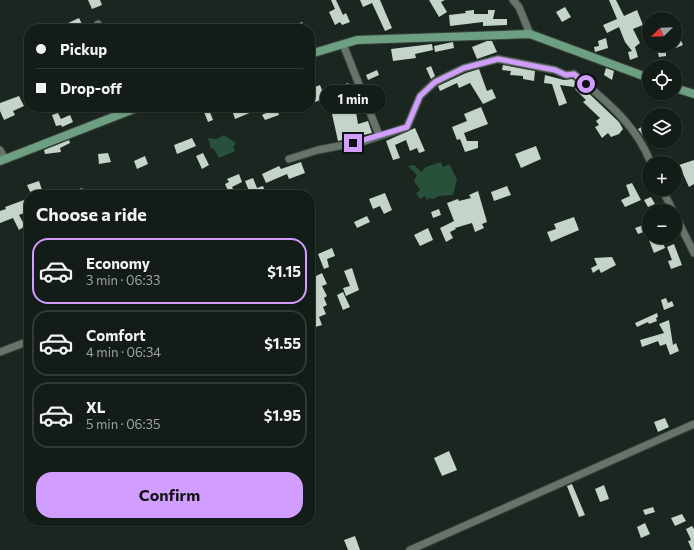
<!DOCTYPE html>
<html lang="en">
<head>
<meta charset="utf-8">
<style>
	:root { --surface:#141c17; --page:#212924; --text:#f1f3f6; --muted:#9da1a1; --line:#333a36; --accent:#d19dfe }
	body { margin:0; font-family:Commissioner,sans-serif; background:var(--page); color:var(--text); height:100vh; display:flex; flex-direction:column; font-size:15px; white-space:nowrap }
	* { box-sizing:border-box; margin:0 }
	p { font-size:13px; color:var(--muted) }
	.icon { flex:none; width:22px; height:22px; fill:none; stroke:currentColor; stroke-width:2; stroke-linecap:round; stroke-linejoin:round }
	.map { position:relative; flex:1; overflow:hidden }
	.drawer { position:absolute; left:24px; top:190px; width:291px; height:336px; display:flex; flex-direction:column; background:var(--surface); border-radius:16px; box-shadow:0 1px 3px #0004,0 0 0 1px var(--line) }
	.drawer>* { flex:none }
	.hud { position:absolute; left:24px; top:24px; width:291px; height:88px; border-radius:16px; box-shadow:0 1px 3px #0004,0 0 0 1px var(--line); display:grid; align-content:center; height:88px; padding:0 12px; background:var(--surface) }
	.needle { width:26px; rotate:247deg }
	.buttons { position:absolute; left:642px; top:12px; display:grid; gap:8px }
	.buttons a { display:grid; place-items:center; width:40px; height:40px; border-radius:50%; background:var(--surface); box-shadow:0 1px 3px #0004,0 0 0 1px var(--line); font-size:20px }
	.end { position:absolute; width:18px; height:18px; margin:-9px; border:5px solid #d19dfe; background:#111; box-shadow:0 0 0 2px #111 }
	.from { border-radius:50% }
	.bubble { position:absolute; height:28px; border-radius:14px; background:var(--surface); box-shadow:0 1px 3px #0004,0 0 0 1px var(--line); font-size:13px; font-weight:700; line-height:28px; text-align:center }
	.hud b { display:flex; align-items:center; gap:14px; height:38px; font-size:15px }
	.hud b+b { border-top:1px solid var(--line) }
	.hud i { width:10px; height:10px; background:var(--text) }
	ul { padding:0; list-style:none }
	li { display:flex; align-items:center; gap:12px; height:66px; margin:0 8px 6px; padding:0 4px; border:2px solid var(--line); border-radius:16px }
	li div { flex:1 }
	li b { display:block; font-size:15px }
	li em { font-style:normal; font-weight:700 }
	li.current { border-color:var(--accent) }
	li>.icon { width:36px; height:36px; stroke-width:1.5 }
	h2 { padding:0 12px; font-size:18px; line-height:48px }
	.action { display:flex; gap:8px; margin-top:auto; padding:8px 12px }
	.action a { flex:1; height:46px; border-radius:16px; background:var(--accent); color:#111; font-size:16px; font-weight:700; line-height:46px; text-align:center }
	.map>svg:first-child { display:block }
	.water { fill:#27513a }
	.building { fill:#c4d4ca }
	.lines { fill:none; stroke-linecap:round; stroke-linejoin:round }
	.minor-casing { stroke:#3a433d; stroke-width:9 }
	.major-casing { stroke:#3a433d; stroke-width:10 }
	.minor { stroke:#66746b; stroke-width:7 }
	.major { stroke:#6da083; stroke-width:8 }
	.route { stroke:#d19dfe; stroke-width:5 }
</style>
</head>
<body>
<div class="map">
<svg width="694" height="550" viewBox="0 0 694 550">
	<rect width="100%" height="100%" fill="#1a261f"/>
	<!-- water -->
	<g class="water">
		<path d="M224 135 236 143 233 147 235 151 219 158 214 149 211 148 208 138 216 139Z"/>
		<path d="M441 162 443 167 449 164 457 179 453 195 439 196 433 199 430 198 427 200 425 196 420 199 416 193 420 190 414 181 417 175 408 166 414 165 421 172 426 167Z"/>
	</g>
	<!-- building -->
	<g class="building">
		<path d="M88 0H100L102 5 92 9Z"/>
		<path d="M331 0H336L343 15 346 13 350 22 342 25 340 22 335 25 329 12 335 9Z"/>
		<path d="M360 0H380L392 28 385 31 372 3 363 7Z"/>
		<path d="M429 0H445L441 2 447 12 439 17Z"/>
		<path d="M609 0H616L624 16 637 10 643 25 633 29 640 43 635 47 638 57 630 60 628 52 632 51 625 42 619 27 607 33 603 25 617 19Z"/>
		<path d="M565 7 571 17 562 22 556 12Z"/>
		<path d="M474 10V14H488V10H495L493 19H507V25L483 26V22L450 26 449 15 466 13 465 11Z"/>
		<path d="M79 18 83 26 77 29H69L66 24Z"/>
		<path d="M302 22 306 29H286Z"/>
		<path d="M675 27 683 45 666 52V56L659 57 656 45H675Z"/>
		<path d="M606 38 608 48 595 52 594 47 599 46 598 41Z"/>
		<path d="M487 41H492L497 52 477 59 472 47Z"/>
		<path d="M453 42 454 48 435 52 434 46Z"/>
		<path d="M432 44 433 50 415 54 416 58 393 61 391 49Z"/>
		<path d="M503 65 535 71 534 81 523 79V76L510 75 511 71 502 70Z"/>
		<path d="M431 66 435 76 431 79 426 68Z"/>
		<path d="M606 68 614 71 612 80 604 75Z"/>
		<path d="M479 69 487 91 492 89 496 98 483 104 470 83 459 88 457 83 440 91 438 86 466 73Z"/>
		<path d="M377 70 379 75 368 80 366 75Z"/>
		<path d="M545 75 564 80 572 79 575 81 574 87 560 85 567 103 559 106 552 84 544 83Z"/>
		<path d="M310 76 315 87 320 85 325 98 315 102 313 95 310 96Z"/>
		<path d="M348 83 351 91 327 101 324 93Z"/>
		<path d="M580 85 619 122 623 129 619 134 611 137 608 133 602 138 595 127 599 125 596 121 600 118 583 102 586 100 575 89Z"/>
		<path d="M19 96 24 106 13 111 15 115 4 120 0 111V103Z"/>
		<path d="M202 107H208L213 120 208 122Z"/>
		<path d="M231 107H250L252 112 235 119Z"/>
		<path d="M272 107H288L278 112 279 115 265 120 262 115 266 113 265 110Z"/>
		<path d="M345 107 347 113 356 112 358 124 368 121 372 133 338 141 332 114 340 112 339 109Z"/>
		<path d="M481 107 488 124 464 133 467 141H478V148L465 152 460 139 457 140 452 127 467 121 464 114Z"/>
		<path d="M58 113 61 119 70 115 73 122 62 127 61 125 56 126 52 115Z"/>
		<path d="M649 123V137L645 139 638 129Z"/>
		<path d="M415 128 425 151 419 153 417 148 410 151 406 140 395 145 400 158 393 160 386 141Z"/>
		<path d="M192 138 196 146 177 154 174 145Z"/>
		<path d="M69 140 70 143 60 148 61 152 45 154 44 150Z"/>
		<path d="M536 146 541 159 521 168 515 154Z"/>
		<path d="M108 153 111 162 99 164 98 154Z"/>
		<path d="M203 153 209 165 202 169 196 156Z"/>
		<path d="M145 156 148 164 137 169 134 161Z"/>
		<path d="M694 160V184L689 187 679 165Z"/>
		<path d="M301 162 305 173 289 179 287 174 266 183 262 174 279 166 281 169Z"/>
		<path d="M239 174 242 182 232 187 236 195H230L225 184 229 182 227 179Z"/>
		<path d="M253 178 257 188 263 186 266 195H239L249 191 245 181Z"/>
		<path d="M39 181 42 190 31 194 27 185Z"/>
		<path d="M632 183 641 200 625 207 621 200 630 196 626 185Z"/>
		<path d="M507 186 511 195 494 201 491 192Z"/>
		<path d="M82 188 84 193 66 195Z"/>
		<path d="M478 191 487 222 482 224 484 228 475 232 472 223 455 228 456 229 450 232 453 238 446 242 440 228 454 221 447 203 458 199 459 201 471 198 469 195Z"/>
		<path d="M385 193 392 210 384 214 380 206 373 209 369 199Z"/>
		<path d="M651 197 655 204 648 207 644 200Z"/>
		<path d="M24 200 29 211 19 215 25 226 19 230 13 218 0 223V211L6 209 5 207Z"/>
		<path d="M439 209 441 215 433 218 431 212Z"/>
		<path d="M367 216 370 222 357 228 354 222Z"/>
		<path d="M574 217 579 230 551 242 547 232 556 229 554 224Z"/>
		<path d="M649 223V230L638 234 635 228Z"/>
		<path d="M428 228 433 240 420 246 414 235Z"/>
		<path d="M655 237H661L665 248 654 253 649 240Z"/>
		<path d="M674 244 682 265 671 269 668 261 672 260 667 247Z"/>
		<path d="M332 248 335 256 327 259 329 267 324 269 318 254Z"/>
		<path d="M612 257 616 265 601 273 599 269 593 273 591 268 597 265 594 258Z"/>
		<path d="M352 268 359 290 346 296 343 288 350 286 344 271Z"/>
		<path d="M322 273 327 284 322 286 327 296 324 298 327 305 323 307 326 314 319 317 322 325 312 328 310 321 314 320 310 311V279Z"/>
		<path d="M343 292 350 307 343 310 337 295Z"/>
		<path d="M666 298 668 303 672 301 674 306 664 310 661 300Z"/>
		<path d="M657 313 658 317 656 318 657 321 649 324 648 322 637 327 635 323Z"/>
		<path d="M669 320 673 345 676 343 679 351 670 355 666 344 660 346 658 341 642 347 640 340 664 333 659 324Z"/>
		<path d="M665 418 669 427 658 432 654 422Z"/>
		<path d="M449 451 457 470 442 476 434 458Z"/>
		<path d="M572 484 585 515 579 517 567 486Z"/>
		<path d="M604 485 609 499 600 502 595 489Z"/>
		<path d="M653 507 655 512 645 515 643 510Z"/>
		<path d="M682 514 686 521 675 526 671 518Z"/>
		<path d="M645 523 650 534 641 538 637 527Z"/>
		<path d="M692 526 694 529V550H692L688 541 691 540 686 529Z"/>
		<path d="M355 536 360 550H348L344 540Z"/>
	</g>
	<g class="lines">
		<defs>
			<g id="minor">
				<path d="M513 0 519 7 530 34"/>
				<path d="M98 24 100 29"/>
				<path d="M343 44 379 135"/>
				<path d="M0 150 5 159"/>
				<path d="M289 159 318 150 365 141 407 127 420 96 435 82 464 68 498 59 555 70 566 75 574 74C606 101 635 123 651 163"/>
				<path d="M662 189 673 211"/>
				<path d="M675 215 694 253"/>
				<path d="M0 352 29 341"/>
				<path d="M410 550 694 424"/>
			</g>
			<g id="major">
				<path d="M310 54 357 40 530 34 649 78"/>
				<path d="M675 88 694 94"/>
				<path d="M0 161 139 107"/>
			</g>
		</defs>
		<!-- minor casing -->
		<use href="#minor" class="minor-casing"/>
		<!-- major casing -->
		<use href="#major" class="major-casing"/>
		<!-- minor -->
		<use href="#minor" class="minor"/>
		<!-- major -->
		<use href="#major" class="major"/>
	</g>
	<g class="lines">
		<!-- route -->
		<path class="route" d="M353 143 407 127 420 96 435 82 464 68 498 59 555 70 566 75 574 74 586 84"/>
	</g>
</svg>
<div class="buttons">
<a><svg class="needle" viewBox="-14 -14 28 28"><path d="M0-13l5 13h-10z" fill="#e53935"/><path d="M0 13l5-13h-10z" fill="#9da1a1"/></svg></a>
<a><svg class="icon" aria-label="locate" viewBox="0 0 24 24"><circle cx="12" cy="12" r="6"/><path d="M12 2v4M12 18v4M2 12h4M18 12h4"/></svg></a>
<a><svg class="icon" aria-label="layers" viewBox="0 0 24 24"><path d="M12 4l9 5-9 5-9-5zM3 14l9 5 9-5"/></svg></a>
<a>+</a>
<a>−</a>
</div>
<i class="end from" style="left:586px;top:84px"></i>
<i class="end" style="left:353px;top:143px"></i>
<div class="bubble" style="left:320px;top:85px;width:66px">1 min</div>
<div class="hud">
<b><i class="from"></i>Pickup</b>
<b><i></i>Drop-off</b>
</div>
<section class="drawer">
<h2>Choose a ride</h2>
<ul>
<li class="current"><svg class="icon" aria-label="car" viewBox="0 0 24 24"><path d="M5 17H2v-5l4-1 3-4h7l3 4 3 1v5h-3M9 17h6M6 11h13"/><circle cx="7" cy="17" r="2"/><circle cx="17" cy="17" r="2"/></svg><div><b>Economy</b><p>3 min · 06:33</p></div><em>$1.15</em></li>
<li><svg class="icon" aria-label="car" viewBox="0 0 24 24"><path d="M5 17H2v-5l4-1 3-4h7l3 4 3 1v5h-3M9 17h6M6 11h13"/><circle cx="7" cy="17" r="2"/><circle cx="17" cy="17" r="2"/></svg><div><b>Comfort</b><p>4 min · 06:34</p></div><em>$1.55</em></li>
<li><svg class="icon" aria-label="car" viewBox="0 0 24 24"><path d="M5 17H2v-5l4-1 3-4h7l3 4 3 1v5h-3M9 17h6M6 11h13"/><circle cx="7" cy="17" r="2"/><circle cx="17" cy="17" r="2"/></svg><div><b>XL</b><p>5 min · 06:35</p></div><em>$1.95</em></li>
</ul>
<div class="action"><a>Confirm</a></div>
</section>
</div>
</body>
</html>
